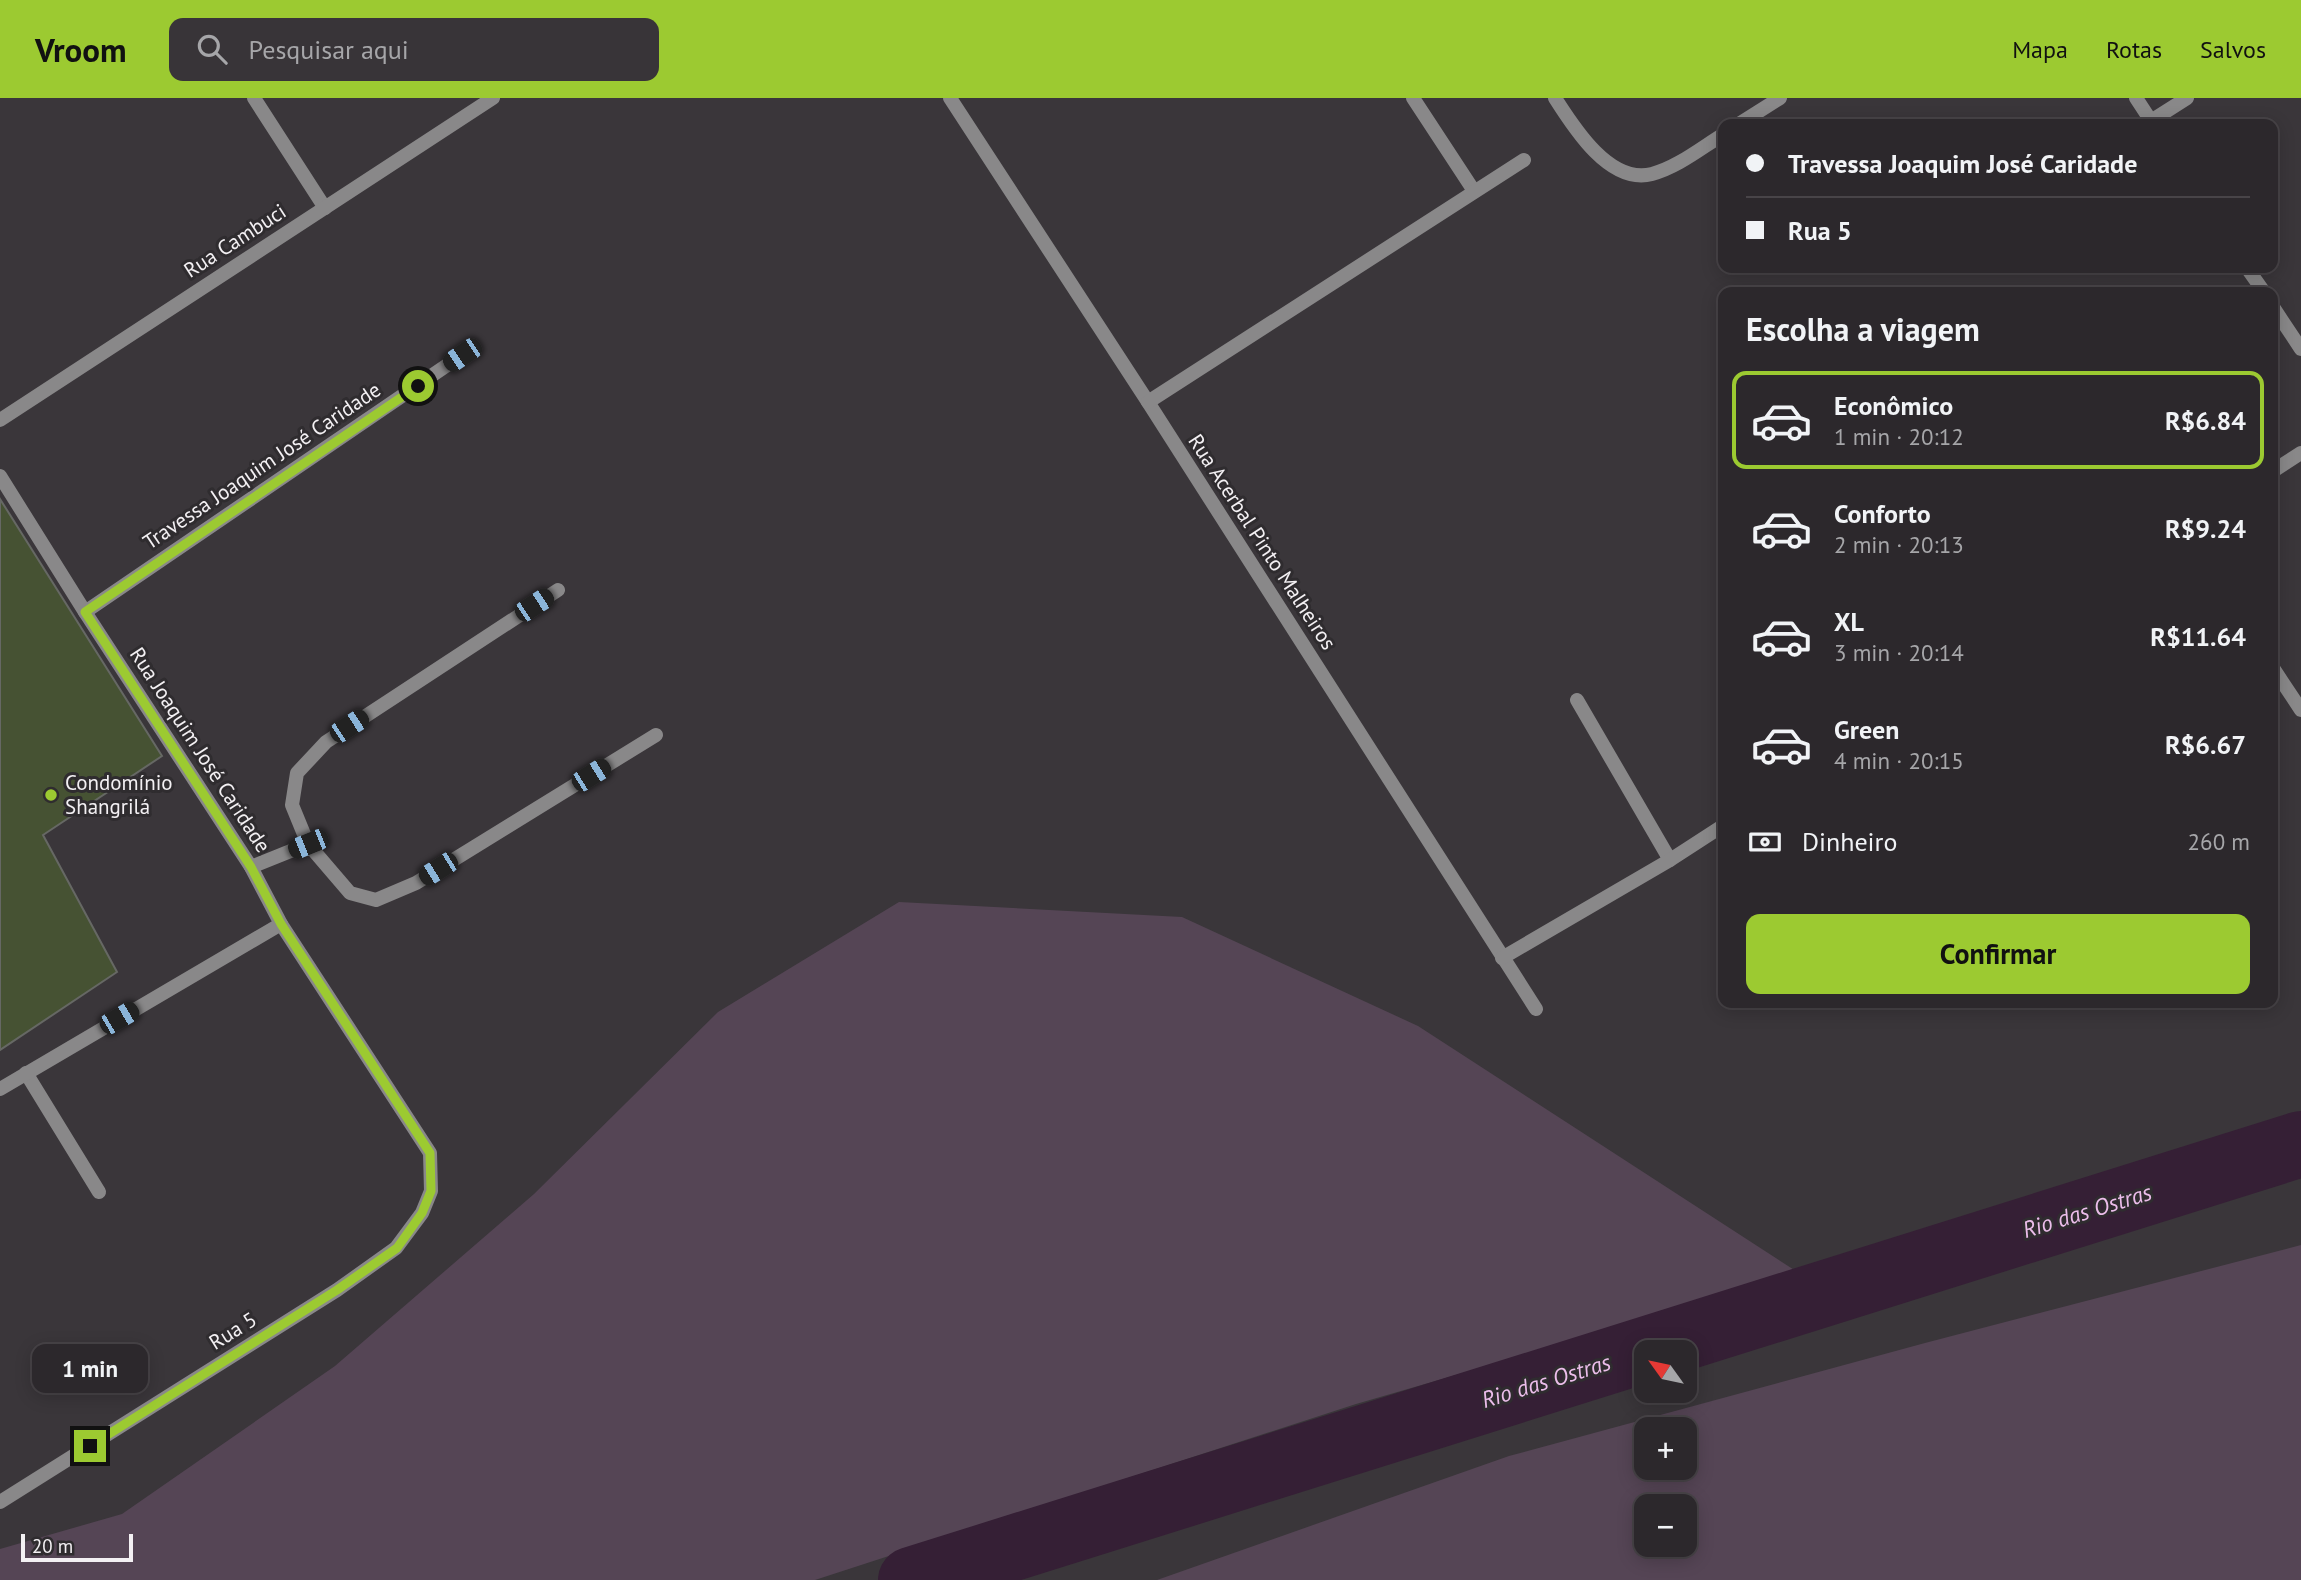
<!DOCTYPE html>
<html lang="pt">
<head>
<meta charset="utf-8">
<style>
	:root { --surface:#2c282c; --page:#383438; --text:#f1f3f6; --muted:#a6a6a9; --line:#484448; --accent:#9cca31 }
	body { margin:0; font-family:"PT Sans",sans-serif; background:var(--page); color:var(--text); height:100vh; display:flex; flex-direction:column; font-size:26px; white-space:nowrap }
	* { box-sizing:border-box; margin:0 }
	p { font-size:23px; color:var(--muted) }
	.icon { flex:none; width:38px; height:38px; fill:none; stroke:currentColor; stroke-width:2; stroke-linecap:round; stroke-linejoin:round }
	.map { position:relative; flex:1; overflow:hidden }
	.panel { position:absolute; left:1718px; top:189px; width:560px; height:721px; display:flex; flex-direction:column; background:var(--surface); border-radius:14px; box-shadow:0 4px 18px #0003,0 0 0 2px var(--line) }
	.panel>* { flex:none }
	.banner { position:absolute; left:1718px; top:21px; width:560px; height:154px; border-radius:14px; box-shadow:0 4px 18px #0003,0 0 0 2px var(--line); display:grid; align-content:center; height:154px; padding:0 28px; background:var(--surface) }
	.needle { width:46px; rotate:303deg }
	.tools { position:absolute; left:1634px; top:1242px; display:grid; gap:14px }
	.tools a { display:grid; place-items:center; width:63px; height:63px; border-radius:14px; background:var(--surface); box-shadow:0 4px 18px #0003,0 0 0 2px var(--line); font-size:35px }
	.scale { position:absolute; left:21px; bottom:18px; width:112px; box-sizing:border-box; padding-left:7px; border:4px solid #f3f0f3; border-top:0; font-size:19px; line-height:24px; white-space:nowrap; color:#f3f0f3; -webkit-text-stroke:5px #2f2c2f; paint-order:stroke }
	.end { position:absolute; width:32px; height:32px; margin:-16px; border:9px solid #9cca31; background:#111; box-shadow:0 0 0 4px #111 }
	.from { border-radius:50% }
	.bubble { position:absolute; height:49px; border-radius:14px; background:var(--surface); box-shadow:0 4px 18px #0003,0 0 0 2px var(--line); font-size:23px; font-weight:700; line-height:49px; text-align:center }
	.car { position:absolute; width:21px; height:42px; margin:-21px -10px; border-radius:9px; box-shadow:0 0 5px 2px #0007; background:linear-gradient(#222 24%,#8ab4d8 0 40%,#222 0 76%,#8ab4d8 0 86%,#222 0) }
	.banner b { display:flex; align-items:center; gap:24px; height:66px; font-size:26px }
	.banner b+b { border-top:2px solid var(--line) }
	.banner i { width:18px; height:18px; background:var(--text) }
	ul { padding:0; list-style:none }
	li { display:flex; align-items:center; gap:21px; height:98px; margin:0 14px 10px; padding:0 14px; border:4px solid transparent; border-radius:14px }
	li div { flex:1 }
	li b { display:block; font-size:26px }
	li em { font-style:normal; font-weight:700 }
	li.selected { border-color:var(--accent) }
	li>.icon { width:63px; height:63px; stroke-width:1.5 }
	h2 { padding:0 28px; font-size:32px; line-height:84px }
	.pay { display:flex; align-items:center; gap:18px; height:77px; padding:0 28px; font-size:26px }
	.pay p { margin-inline-start:auto }
	.button { display:flex; gap:14px; margin-top:auto; padding:14px 28px }
	.button a { flex:1; height:80px; border-radius:14px; background:var(--accent); color:#111; font-size:28px; font-weight:700; line-height:80px; text-align:center }
	header { display:flex; align-items:center; gap:42px; box-sizing:border-box; height:98px; padding:0 35px; background:var(--accent); color:#111 }
	header strong { font-size:33px }
	nav { display:flex; gap:38px; margin-inline-start:auto; font-size:24px }
	.search { width:490px; height:63px; background:var(--page); display:flex; align-items:center; gap:18px; box-sizing:border-box; padding:0 24px; border-radius:14px; color:var(--muted); font-size:26px }
	.map>svg:first-child { display:block }
	.green { fill:#554555; fill-rule:evenodd }
	.lines { fill:none; stroke-linecap:round; stroke-linejoin:round }
	.river { stroke:#351f35; stroke-width:66 }
	.building { fill:#465233; stroke:#666864; stroke-width:2 }
	.minor { stroke:#898889; stroke-width:14 }
	.route { stroke:#9cca31; stroke-width:9 }
	.poi-dot { fill:#9cca31; stroke:#2f2c2f; stroke-width:2.5 }
	.labels { text-anchor:middle; stroke-width:6; stroke-linejoin:round; paint-order:stroke }
	.street-label { font-size:21px; fill:#f3f0f3; stroke:#2f2c2f }
	.poi-label { font-size:21px; fill:#f3f0f3; stroke:#2f2c2f; text-anchor:start }
	.water-label { font-size:23px; font-style:italic; fill:#ebbdea; stroke:#2f2c2f }
</style>
</head>
<body>
<header>
<strong>Vroom</strong>
<div class="search"><svg class="icon" aria-label="search" viewBox="0 0 24 24"><circle cx="10" cy="10" r="6"/><path d="M15 15l6 6"/></svg>Pesquisar aqui</div>
<nav><a>Mapa</a><a>Rotas</a><a>Salvos</a></nav>
</header>
<div class="map">
<svg width="2301" height="1482" viewBox="0 0 2301 1482">
	<rect width="100%" height="100%" fill="#3a363a"/>
	<!-- green -->
	<g class="green">
		<path d="M899 804 1182 819 1418 928 1802 1177 1356 1306 815 1482H0V1451L122 1416 335 1268 534 1096 718 914Z"/>
		<path d="M2301 1147V1482H1157L1509 1358 1925 1245ZM1647 1332H1685V1370H1647ZM1647 1409H1685V1447H1647Z"/>
	</g>
	<g class="lines">
		<!-- river -->
		<path class="river" d="M911 1482 2301 1046"/>
	</g>
	<!-- building -->
	<path class="building" d="M0 401 162 658 43 737 117 874 0 952Z"/>
	<g class="lines">
		<!-- minor -->
		<g class="minor">
			<path d="M254 0 325 110"/>
			<path d="M950 0 1148 304 1536 911"/>
			<path d="M1413 0 1474 93"/>
			<path d="M1555 0C1574 30 1610 87 1652 76 1678 69 1701 50 1724 36"/>
			<path d="M2136 0 2153 26"/>
			<path d="M2151 23 2187 0"/>
			<path d="M1739 26 1780 0"/>
			<path d="M2247 170 2264 194"/>
			<path d="M2273 209 2301 251"/>
			<path d="M1148 304 1524 62"/>
			<path d="M0 322 493 0"/>
			<path d="M2273 373 2301 355"/>
			<path d="M0 378 85 514 251 769 281 826 430 1055 431 1093 422 1115 396 1150 337 1192 0 1404"/>
			<path d="M558 492 326 644 297 675 292 707 308 746 350 795 376 802 416 785 656 637"/>
			<path d="M85 514 462 257"/>
			<path d="M2273 570 2301 612"/>
			<path d="M1577 602 1670 762"/>
			<path d="M251 769 308 746"/>
			<path d="M1502 860 1670 762 1724 727"/>
			<path d="M26 975 99 1094"/>
			<path d="M0 991 281 826"/>
		</g>
	</g>
	<g class="lines">
		<!-- route -->
		<path class="route" d="M90 1348 337 1192 397 1150 422 1115 431 1093 430 1055 281 826 251 769 85 514 418 288"/>
	</g>
	<!-- markers -->
	<circle class="poi-dot" cx="51" cy="697" r="7"/>
	<g class="labels">
		<!-- street labels -->
		<g class="street-label">
			<text transform="translate(235 143) rotate(-33)" y="7">Rua Cambuci</text>
			<text transform="translate(262 368) rotate(-34)" y="7">Travessa Joaquim José Caridade</text>
			<text transform="translate(1262 444) rotate(57)" y="7">Rua Acerbal Pinto Malheiros</text>
			<text transform="translate(200 652) rotate(57)" y="7">Rua Joaquim José Caridade</text>
			<text transform="translate(233 1233) rotate(-32)" y="7">Rua 5</text>
		</g>
		<!-- poi labels -->
		<g class="poi-label">
			<text x="65" y="692">Condomínio<tspan x="65" dy="24">Shangrilá</tspan></text>
		</g>
		<!-- water labels -->
		<g class="water-label">
			<text transform="translate(2087 1113) rotate(-17)" y="8">Rio das Ostras</text>
			<text transform="translate(1546 1283) rotate(-17)" y="8">Rio das Ostras</text>
		</g>
	</g>
</svg>
<div class="tools">
<a><svg class="needle" viewBox="-14 -14 28 28"><path d="M0-13l5 13h-10z" fill="#e53935"/><path d="M0 13l5-13h-10z" fill="#a6a6a9"/></svg></a>
<a>+</a>
<a>−</a>
</div>
<div class="scale">20 m</div>
<i class="end from" style="left:418px;top:288px"></i>
<i class="end" style="left:90px;top:1348px"></i>
<div class="bubble" style="left:32px;top:1246px;width:116px">1 min</div>
<i class="car" style="left:462px;top:257px;rotate:236deg"></i>
<i class="car" style="left:534px;top:507px;rotate:57deg"></i>
<i class="car" style="left:349px;top:628px;rotate:57deg"></i>
<i class="car" style="left:591px;top:677px;rotate:58deg"></i>
<i class="car" style="left:308px;top:746px;rotate:248deg"></i>
<i class="car" style="left:438px;top:771px;rotate:238deg"></i>
<i class="car" style="left:119px;top:920px;rotate:60deg"></i>
<div class="banner">
<b><i class="from"></i>Travessa Joaquim José Caridade</b>
<b><i></i>Rua 5</b>
</div>
<section class="panel">
<h2>Escolha a viagem</h2>
<ul>
<li class="selected"><svg class="icon" aria-label="car" viewBox="0 0 24 24"><path d="M5 17H2v-5l4-1 3-4h7l3 4 3 1v5h-3M9 17h6M6 11h13"/><circle cx="7" cy="17" r="2"/><circle cx="17" cy="17" r="2"/></svg><div><b>Econômico</b><p>1 min · 20:12</p></div><em>R$6.84</em></li>
<li><svg class="icon" aria-label="car" viewBox="0 0 24 24"><path d="M5 17H2v-5l4-1 3-4h7l3 4 3 1v5h-3M9 17h6M6 11h13"/><circle cx="7" cy="17" r="2"/><circle cx="17" cy="17" r="2"/></svg><div><b>Conforto</b><p>2 min · 20:13</p></div><em>R$9.24</em></li>
<li><svg class="icon" aria-label="car" viewBox="0 0 24 24"><path d="M5 17H2v-5l4-1 3-4h7l3 4 3 1v5h-3M9 17h6M6 11h13"/><circle cx="7" cy="17" r="2"/><circle cx="17" cy="17" r="2"/></svg><div><b>XL</b><p>3 min · 20:14</p></div><em>R$11.64</em></li>
<li><svg class="icon" aria-label="car" viewBox="0 0 24 24"><path d="M5 17H2v-5l4-1 3-4h7l3 4 3 1v5h-3M9 17h6M6 11h13"/><circle cx="7" cy="17" r="2"/><circle cx="17" cy="17" r="2"/></svg><div><b>Green</b><p>4 min · 20:15</p></div><em>R$6.67</em></li>
</ul>
<div class="pay"><svg class="icon" aria-label="cash" viewBox="0 0 24 24"><path d="M3 7h18v10H3z"/><circle cx="12" cy="12" r="2"/></svg>Dinheiro<p>260 m</p></div>
<div class="button"><a>Confirmar</a></div>
</section>
</div>
</body>
</html>
